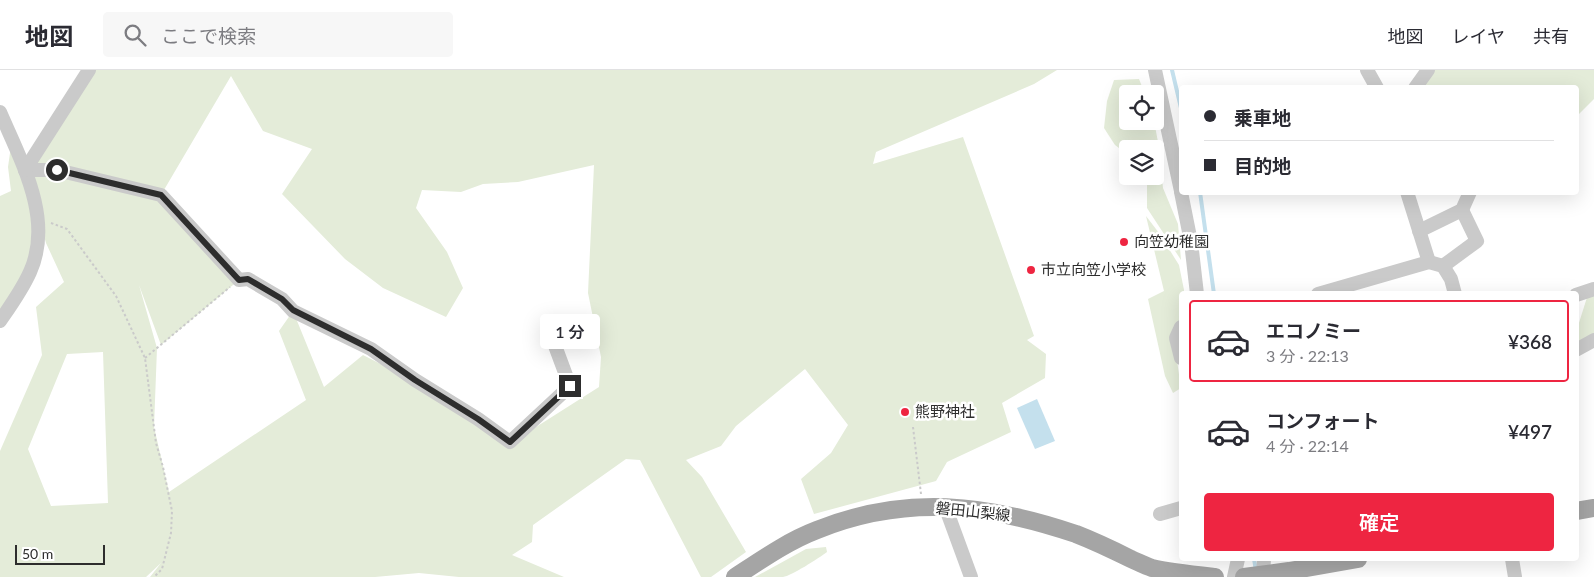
<!DOCTYPE html>
<html lang="ja">
<head>
<meta charset="utf-8">
<style>
	:root { --surface:#fff; --page:#f7f7f7; --text:#2b2b33; --muted:#7c7c81; --line:#e1e1e2; --accent:#ee2541 }
	body { margin:0; font-family:Lato,"Noto Sans JP",sans-serif; background:var(--page); color:var(--text); height:100vh; display:flex; flex-direction:column; font-size:19px; white-space:nowrap }
	* { box-sizing:border-box; margin:0 }
	p { font-size:16px; color:var(--muted) }
	.icon { flex:none; width:28px; height:28px; fill:none; stroke:currentColor; stroke-width:2; stroke-linecap:round; stroke-linejoin:round }
	.map { position:relative; flex:1; overflow:hidden }
	.drawer { position:absolute; left:1179px; top:221px; width:400px; height:270px; display:flex; flex-direction:column; background:var(--surface); border-radius:5px; box-shadow:0 5px 20px #0002 }
	.drawer>* { flex:none }
	.top-card { position:absolute; left:1179px; top:15px; width:400px; height:110px; border-radius:5px; box-shadow:0 5px 20px #0002; display:grid; align-content:center; height:110px; padding:0 25px; background:var(--surface) }
	.tools { position:absolute; left:1119px; top:15px; display:grid; gap:10px }
	.tools a { display:grid; place-items:center; width:45px; height:45px; border-radius:5px; background:var(--surface); box-shadow:0 5px 20px #0002; font-size:25px }
	.scale { position:absolute; left:15px; bottom:12px; width:90px; box-sizing:border-box; padding-left:5px; border:2px solid #2d2d2d; border-top:0; font-size:14px; line-height:18px; white-space:nowrap; color:#2d2d2d; -webkit-text-stroke:4px #fff; paint-order:stroke }
	.end { position:absolute; width:22px; height:22px; margin:-11px; border:6px solid #2d2d2d; background:#fff; box-shadow:0 0 0 2px #fff }
	.from { border-radius:50% }
	.bubble { position:absolute; height:35px; border-radius:5px; background:var(--surface); box-shadow:0 5px 20px #0002; font-size:16px; font-weight:600; line-height:35px; text-align:center }
	.top-card b { display:flex; align-items:center; gap:18px; height:48px; font-size:19px }
	.top-card b+b { border-top:1px solid var(--line) }
	.top-card i { width:12px; height:12px; background:var(--text) }
	ul { padding:9px 0 0; list-style:none }
	li { display:flex; align-items:center; gap:15px; height:82px; margin:0 10px 8px; padding:0 15px; border:2px solid transparent; border-radius:5px }
	li div { flex:1 }
	li b { display:block; font-size:19px }
	li em { font-style:normal; font-weight:600 }
	li.active { border-color:var(--accent) }
	li>.icon { width:45px; height:45px; stroke-width:1.5 }
	.action { display:flex; gap:10px; margin-top:auto; padding:10px 25px }
	.action a { flex:1; height:58px; border-radius:5px; background:var(--accent); color:#fff; font-size:20px; font-weight:600; line-height:58px; text-align:center }
	header { display:flex; align-items:center; gap:30px; box-sizing:border-box; height:70px; padding:0 25px; background:var(--surface); border-bottom:1px solid var(--line) }
	header strong { font-size:24px }
	nav { display:flex; gap:28px; margin-inline-start:auto; font-size:18px }
	.search { width:350px; height:45px; background:var(--page); display:flex; align-items:center; gap:12px; box-sizing:border-box; padding:0 18px; border-radius:5px; color:var(--muted); font-size:19px }
	.map>svg:first-child { display:block }
	.green { fill:#e4ecd9; fill-rule:evenodd }
	.water { fill:#c4e0ed }
	.lines { fill:none; stroke-linecap:round; stroke-linejoin:round }
	.stream { stroke:#c4e0ed; stroke-width:4 }
	.path { stroke:#cacaca; stroke-width:2; stroke-dasharray:2.5 2.5; stroke-linecap:butt }
	.minor { stroke:#cacaca; stroke-width:14 }
	.major { stroke:#a5a5a5; stroke-width:18 }
	.route { stroke:#2d2d2d; stroke-width:6 }
	.poi-dot { fill:#ee2541; stroke:#fff; stroke-width:2 }
	.labels { text-anchor:middle; stroke-width:5; stroke-linejoin:round; paint-order:stroke }
	.poi-label { font-size:15px; fill:#2d2d2d; stroke:#fff; text-anchor:start }
	.street-label { font-size:15px; fill:#2d2d2d; stroke:#fff }
</style>
</head>
<body>
<header>
<strong>地図</strong>
<div class="search"><svg class="icon" aria-label="search" viewBox="0 0 24 24"><circle cx="10" cy="10" r="6"/><path d="M15 15l6 6"/></svg>ここで検索</div>
<nav><a>地図</a><a>レイヤ</a><a>共有</a></nav>
</header>
<div class="map">
<svg width="1594" height="507" viewBox="0 0 1594 507">
	<rect width="100%" height="100%" fill="#fff"/>
	<!-- green -->
	<g class="green">
		<path d="M89 0H1057L1034 14 876 82 873 94 963 67 1034 266 1027 270 1046 284 1045 308 1002 333 1011 362 947 392 936 411 814 444 801 409 831 383 848 355 805 299 736 356 721 376 686 390 702 407 746 482 711 507H701L640 390 626 389 533 455 532 472 512 485 564 507H459L419 503 375 507H150L161 493 146 507H0V381L42 285 36 237 64 212 46 173 36 138 39 169 0 251V126L11 121 8 97 11 76 24 99ZM231 6 263 61 312 79 282 124 345 189 383 218 446 247 463 218 447 182 416 138 422 120 461 122 483 114 518 112 594 95 588 223 601 287 599 317 525 364 510 371 424 316 363 285 324 317 293 241 279 261 306 330 169 422 154 357 157 278 139 215 161 275 239 210 161 125ZM103 282 108 433 51 436 28 379 67 284Z"/>
		<path d="M1421 0H1594V29L1576 47V18H1408Z"/>
		<path d="M1139 9 1145 24H1128V51H1154L1158 72 1163 118 1178 154 1181 190 1147 138V112L1143 106H1155V79H1128L1127 84 1115 75 1104 58 1107 31 1114 10Z"/>
		<path d="M1146 146 1159 163 1179 195 1184 220V224H1181V249L1176 284 1181 318 1173 323 1165 306 1148 229 1164 221Z"/>
		<path d="M1594 218V270L1576 280V258L1578 256 1589 221Z"/>
		<path d="M826 477 827 482C819 488 791 506 783 507 774 507 764 507 755 507L806 479Z"/>
	</g>
	<!-- water -->
	<path class="water" d="M1037 329 1055 371 1035 379 1017 338Z"/>
	<g class="lines">
		<!-- stream -->
		<g class="stream">
			<path d="M1172 0 1181 38"/>
			<path d="M1200 122 1214 224"/>
			<path d="M1254 489 1256 501"/>
		</g>
		<!-- path -->
		<g class="path">
			<path d="M51 153 67 159 116 226 145 288 156 373 163 397 172 441 171 463 162 499 154 507"/>
			<path d="M145 288 230 217"/>
			<path d="M913 357 921 424"/>
		</g>
		<!-- minor -->
		<g class="minor">
			<path d="M1155 0 1181 121"/>
			<path d="M1367 0 1377 18"/>
			<path d="M1415 18 1428 0"/>
			<path d="M0 42C21 91 54 149 30 202 22 220 11 235 0 251"/>
			<path d="M25 100H57L161 125 239 210 248 209 282 229 293 241 371 279 415 310 478 349 510 372 570 316 551 265"/>
			<path d="M25 100 89 0"/>
			<path d="M1181 122 1191 172 1197 224"/>
			<path d="M1407 122 1429 192"/>
			<path d="M1419 161 1462 140 1470 122"/>
			<path d="M1443 196 1477 171 1462 140"/>
			<path d="M1318 224 1429 192 1443 196 1451 209 1455 224"/>
			<path d="M1576 225 1594 219"/>
			<path d="M1181 257 1176 268 1181 288"/>
			<path d="M1576 280 1594 270"/>
			<path d="M945 436 971 507"/>
			<path d="M1160 444 1181 438"/>
			<path d="M1512 489 1515 507"/>
			<path d="M1263 505 1264 489"/>
			<path d="M1234 507 1238 489"/>
		</g>
		<!-- major -->
		<g class="major">
			<path d="M1576 441 1594 438"/>
			<path d="M735 507C761 490 788 471 817 460 906 424 987 434 1076 464 1094 471 1113 480 1131 489 1138 492 1145 496 1152 498 1169 502 1197 505 1215 507"/>
			<path d="M1244 507 1289 501 1358 489"/>
		</g>
	</g>
	<g class="lines">
		<!-- route -->
		<path class="route" d="M57 100 161 125 239 210 248 209 282 229 293 240 371 279 415 310 478 349 510 372 570 316"/>
	</g>
	<!-- markers -->
	<g class="poi-dot">
		<circle cx="1124" cy="172" r="5"/>
		<circle cx="1031" cy="200" r="5"/>
		<circle cx="905" cy="342" r="5"/>
	</g>
	<g class="labels">
		<!-- poi labels -->
		<g class="poi-label">
			<text x="1134" y="177">向笠幼稚園</text>
			<text x="1041" y="205">市立向笠小学校</text>
			<text x="915" y="347">熊野神社</text>
		</g>
		<!-- street labels -->
		<g class="street-label">
			<text transform="translate(973 442) rotate(6)" y="5">磐田山梨線</text>
		</g>
	</g>
</svg>
<div class="tools">
<a><svg class="icon" aria-label="locate" viewBox="0 0 24 24"><circle cx="12" cy="12" r="6"/><path d="M12 2v4M12 18v4M2 12h4M18 12h4"/></svg></a>
<a><svg class="icon" aria-label="layers" viewBox="0 0 24 24"><path d="M12 4l9 5-9 5-9-5zM3 14l9 5 9-5"/></svg></a>
</div>
<div class="scale">50 m</div>
<i class="end from" style="left:57px;top:100px"></i>
<i class="end" style="left:570px;top:316px"></i>
<div class="bubble" style="left:540px;top:244px;width:60px">1 分</div>
<div class="top-card">
<b><i class="from"></i>乗車地</b>
<b><i></i>目的地</b>
</div>
<section class="drawer">
<ul>
<li class="active"><svg class="icon" aria-label="car" viewBox="0 0 24 24"><path d="M5 17H2v-5l4-1 3-4h7l3 4 3 1v5h-3M9 17h6M6 11h13"/><circle cx="7" cy="17" r="2"/><circle cx="17" cy="17" r="2"/></svg><div><b>エコノミー</b><p>3 分 · 22:13</p></div><em>¥368</em></li>
<li><svg class="icon" aria-label="car" viewBox="0 0 24 24"><path d="M5 17H2v-5l4-1 3-4h7l3 4 3 1v5h-3M9 17h6M6 11h13"/><circle cx="7" cy="17" r="2"/><circle cx="17" cy="17" r="2"/></svg><div><b>コンフォート</b><p>4 分 · 22:14</p></div><em>¥497</em></li>
</ul>
<div class="action"><a>確定</a></div>
</section>
</div>
</body>
</html>
